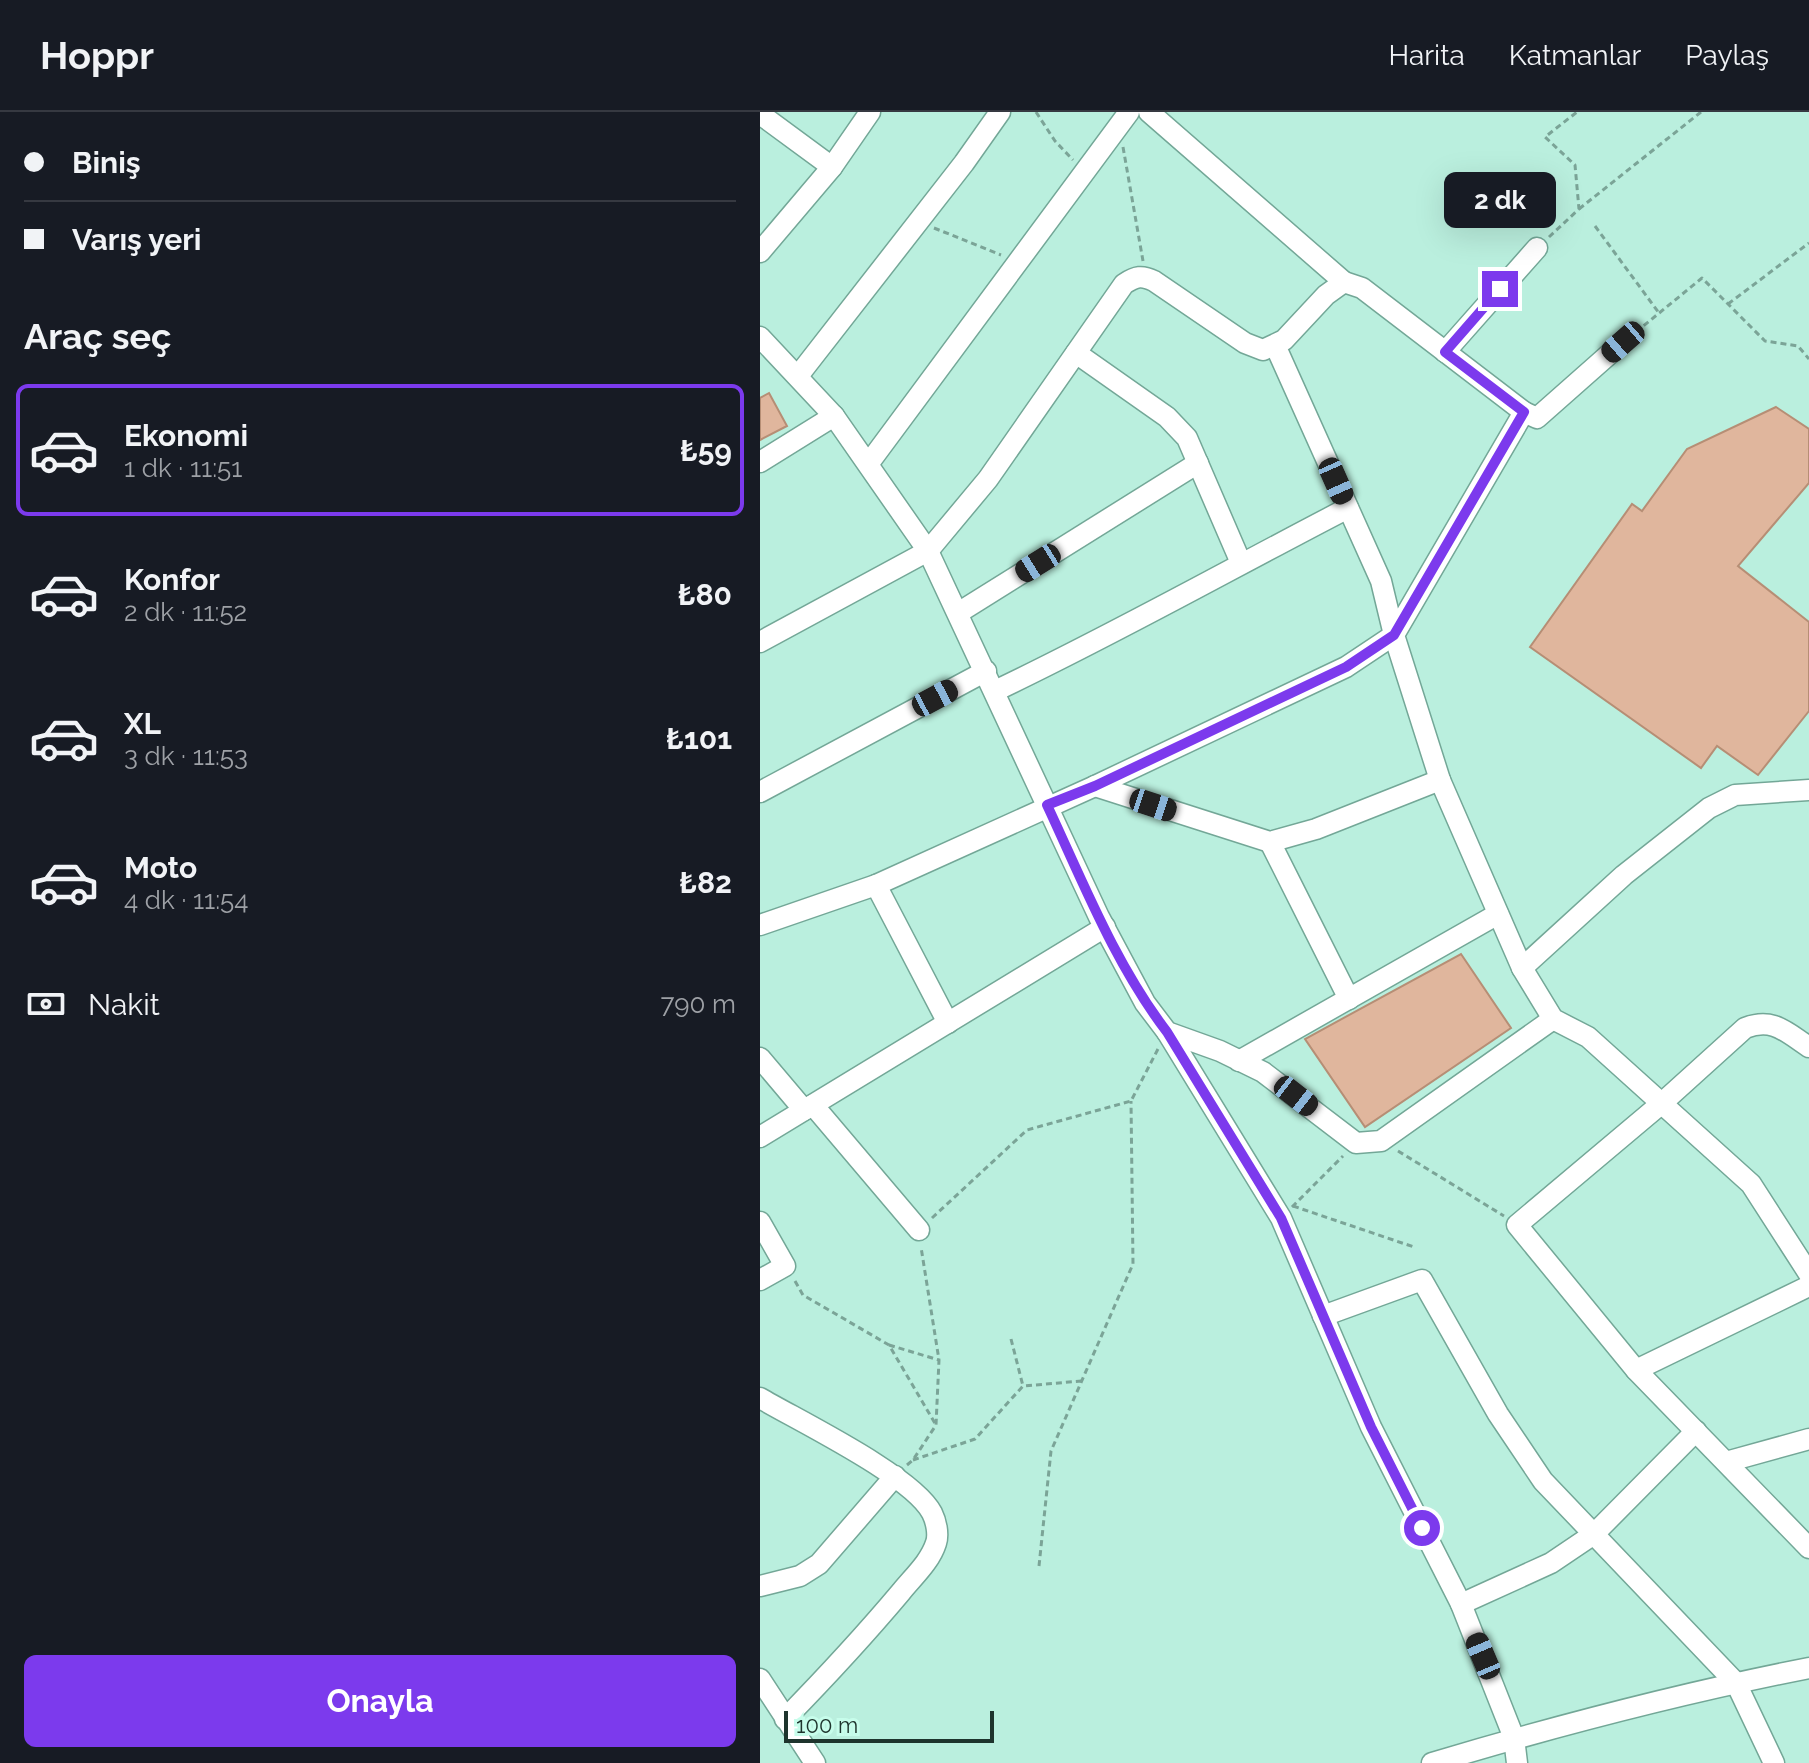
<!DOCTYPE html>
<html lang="tr">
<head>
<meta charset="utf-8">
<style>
	:root { --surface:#171b24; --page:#20242c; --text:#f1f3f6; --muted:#9ea1a6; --line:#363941; --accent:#7c3aed }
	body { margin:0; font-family:Raleway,sans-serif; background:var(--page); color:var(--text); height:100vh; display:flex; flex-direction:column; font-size:30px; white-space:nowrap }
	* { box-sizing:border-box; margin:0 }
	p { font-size:26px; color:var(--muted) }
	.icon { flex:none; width:44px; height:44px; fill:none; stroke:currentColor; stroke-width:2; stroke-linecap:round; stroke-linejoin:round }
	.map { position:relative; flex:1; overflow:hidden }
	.panel { display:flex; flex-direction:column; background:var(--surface); width:760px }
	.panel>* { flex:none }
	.hud { display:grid; align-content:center; height:176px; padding:0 24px; background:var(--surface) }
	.scale { position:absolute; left:24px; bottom:20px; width:210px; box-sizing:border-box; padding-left:8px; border:4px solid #1e342d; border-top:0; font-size:22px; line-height:28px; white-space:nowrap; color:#1e342d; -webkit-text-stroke:6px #c7fdeb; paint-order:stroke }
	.end { position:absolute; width:36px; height:36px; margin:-18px; border:10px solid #7c3aed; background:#fff; box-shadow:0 0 0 4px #fff }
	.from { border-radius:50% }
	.bubble { position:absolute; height:56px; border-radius:12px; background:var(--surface); box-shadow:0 8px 32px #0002; font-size:26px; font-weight:700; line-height:56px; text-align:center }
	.car { position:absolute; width:24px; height:48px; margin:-24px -12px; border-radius:10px; box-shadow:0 0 6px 2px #0007; background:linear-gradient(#222 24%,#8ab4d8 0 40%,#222 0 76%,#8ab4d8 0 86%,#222 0) }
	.hud b { display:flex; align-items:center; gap:28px; height:76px; font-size:30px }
	.hud b+b { border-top:2px solid var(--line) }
	.hud i { width:20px; height:20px; background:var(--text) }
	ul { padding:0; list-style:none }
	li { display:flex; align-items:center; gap:24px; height:132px; margin:0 16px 12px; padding:0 8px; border:4px solid transparent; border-radius:12px }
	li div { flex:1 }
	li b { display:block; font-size:30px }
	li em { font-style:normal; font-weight:700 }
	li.on { border-color:var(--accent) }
	li>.icon { width:72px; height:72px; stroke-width:1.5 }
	h2 { padding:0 24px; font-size:36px; line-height:96px }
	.pay { display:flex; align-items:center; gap:20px; height:88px; padding:0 24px; font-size:30px }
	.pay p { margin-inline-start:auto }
	.primary-button { display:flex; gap:16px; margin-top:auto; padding:16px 24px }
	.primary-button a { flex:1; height:92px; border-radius:12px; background:var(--accent); color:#fff; font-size:32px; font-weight:700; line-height:92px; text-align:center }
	header { display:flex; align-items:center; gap:48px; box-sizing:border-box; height:112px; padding:0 40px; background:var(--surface); border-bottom:2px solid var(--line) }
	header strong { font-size:38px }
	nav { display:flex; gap:44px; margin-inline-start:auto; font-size:28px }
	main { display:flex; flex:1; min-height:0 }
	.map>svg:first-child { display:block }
	.building { fill:#e0b69d; stroke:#b68e75; stroke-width:2 }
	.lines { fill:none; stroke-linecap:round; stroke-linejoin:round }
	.minor-casing { stroke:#73a797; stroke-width:23 }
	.path { stroke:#7ba497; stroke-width:3; stroke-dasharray:6 4; stroke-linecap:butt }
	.minor { stroke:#fff; stroke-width:20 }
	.route { stroke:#7c3aed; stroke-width:10 }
</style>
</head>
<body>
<header>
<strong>Hoppr</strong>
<nav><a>Harita</a><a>Katmanlar</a><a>Paylaş</a></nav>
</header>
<main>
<section class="panel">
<div class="hud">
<b><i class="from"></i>Biniş</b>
<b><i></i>Varış yeri</b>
</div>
<h2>Araç seç</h2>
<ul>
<li class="on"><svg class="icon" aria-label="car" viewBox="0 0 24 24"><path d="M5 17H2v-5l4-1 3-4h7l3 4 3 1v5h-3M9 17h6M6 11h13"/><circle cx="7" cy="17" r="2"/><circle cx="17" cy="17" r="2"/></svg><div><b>Ekonomi</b><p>1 dk · 11:51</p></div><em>₺59</em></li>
<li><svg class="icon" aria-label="car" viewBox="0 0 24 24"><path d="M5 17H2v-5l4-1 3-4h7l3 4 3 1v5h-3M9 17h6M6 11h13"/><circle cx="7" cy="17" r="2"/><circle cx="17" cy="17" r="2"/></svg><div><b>Konfor</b><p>2 dk · 11:52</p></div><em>₺80</em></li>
<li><svg class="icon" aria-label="car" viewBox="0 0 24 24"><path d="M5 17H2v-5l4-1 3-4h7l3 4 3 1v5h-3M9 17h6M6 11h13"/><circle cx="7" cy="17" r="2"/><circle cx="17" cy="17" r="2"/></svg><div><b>XL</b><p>3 dk · 11:53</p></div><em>₺101</em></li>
<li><svg class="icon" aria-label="car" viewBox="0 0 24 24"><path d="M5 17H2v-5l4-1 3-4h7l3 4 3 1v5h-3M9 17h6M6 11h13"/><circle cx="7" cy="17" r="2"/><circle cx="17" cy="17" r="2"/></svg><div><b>Moto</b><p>4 dk · 11:54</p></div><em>₺82</em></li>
</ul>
<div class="pay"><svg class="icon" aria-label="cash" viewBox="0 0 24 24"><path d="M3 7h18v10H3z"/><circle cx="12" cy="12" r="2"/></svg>Nakit<p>790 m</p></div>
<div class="primary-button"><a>Onayla</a></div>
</section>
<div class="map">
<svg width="1049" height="1651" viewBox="0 0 1049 1651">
	<rect width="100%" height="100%" fill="#baefde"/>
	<!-- building -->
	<g class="building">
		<path d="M9 281 27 314 0 328V286Z"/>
		<path d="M1016 295 1049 317V371L978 454 1049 510V599L998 663 957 634 941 656 770 535 872 392 882 399 927 337Z"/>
		<path d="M701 842 751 916 605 1015 545 927Z"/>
	</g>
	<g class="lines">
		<defs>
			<g id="minor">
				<path d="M389 0 584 170"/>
				<path d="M0 2 72 55"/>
				<path d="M0 140 72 55 110 0"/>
				<path d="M0 225 74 304 168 439 339 805 385 891 407 920 460 939 503 960 596 1031 621 1029 793 907"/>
				<path d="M685 240 777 136"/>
				<path d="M316 241 407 305 427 326 481 451"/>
				<path d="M38 264 204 51 240 0"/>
				<path d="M0 350 74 304"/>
				<path d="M109 351 369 0"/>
				<path d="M198 501 438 351"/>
				<path d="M0 530 168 439 228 367 364 172C376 164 382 163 394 169L485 231 503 238 524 228 566 183 584 170 602 176 764 300 777 306 863 230"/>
				<path d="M235 579C355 522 470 457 588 396"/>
				<path d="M335 674 510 730 556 717 680 668"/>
				<path d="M1049 678 975 683 949 696 864 763 762 856 793 907 828 925 991 1072 1049 1162"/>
				<path d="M0 680 226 559"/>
				<path d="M510 730 589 887"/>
				<path d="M116 773 188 911"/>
				<path d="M0 813 116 773 335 674 586 555 634 523 621 469 515 233"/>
				<path d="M762 856 680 668 634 523 764 300"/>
				<path d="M407 920 521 1106 611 1315 701 1492 754 1626 757 1651"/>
				<path d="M1049 935C1026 920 1013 905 985 916L902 991 757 1113 876 1258 1049 1174"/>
				<path d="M0 946 44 998"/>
				<path d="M479 949 738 802"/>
				<path d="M53 993 159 1118"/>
				<path d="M0 1025 345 815"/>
				<path d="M0 1110 25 1154 0 1168"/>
				<path d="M563 1204 662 1168 738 1302 783 1369 976 1571 1014 1651"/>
				<path d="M876 1258 1049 1436"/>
				<path d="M0 1286C39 1309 153 1364 172 1401 176 1409 179 1422 176 1431 170 1450 153 1465 141 1480 104 1524 65 1566 25 1607"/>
				<path d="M966 1350 1049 1327"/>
				<path d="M0 1474 40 1464 59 1452 135 1364"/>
				<path d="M701 1492 791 1451 834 1422 936 1319"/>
				<path d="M0 1567 55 1651"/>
				<path d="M672 1651C796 1614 922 1581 1049 1556"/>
			</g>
		</defs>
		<!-- minor casing -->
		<use href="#minor" class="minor-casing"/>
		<!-- path -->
		<g class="path">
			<path d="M276 0 295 29 313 48"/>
			<path d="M363 35 383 149"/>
			<path d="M819 97 941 0"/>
			<path d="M835 114 899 201"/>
			<path d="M174 116 241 143"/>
			<path d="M789 125 819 97 815 53 785 25 817 0"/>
			<path d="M968 192 1049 131"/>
			<path d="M876 220 942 166 1005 229 1038 234 1049 247"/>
			<path d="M638 1039 744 1104"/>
			<path d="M533 1094 654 1135"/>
			<path d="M532 1095 583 1044"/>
			<path d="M172 1106 267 1018 371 989 398 937"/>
			<path d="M35 1169 43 1183 129 1233 176 1313"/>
			<path d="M251 1227 263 1274"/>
			<path d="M129 1233 179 1248"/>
			<path d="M153 1348 215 1327 263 1274 322 1269"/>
			<path d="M147 1353 153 1348 176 1313 179 1248 161 1135"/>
			<path d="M279 1454 291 1339 373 1152 371 989"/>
		</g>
		<!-- minor -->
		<use href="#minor" class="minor"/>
	</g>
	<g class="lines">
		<!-- route -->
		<path class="route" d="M662 1416 611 1315 521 1106 407 920C355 852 323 770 287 693L335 674 586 555 634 523 764 300 685 240 740 177"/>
	</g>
</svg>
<div class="scale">100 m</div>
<i class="end from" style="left:662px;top:1416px"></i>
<i class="end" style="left:740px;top:177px"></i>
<div class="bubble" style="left:684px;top:60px;width:112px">2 dk</div>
<i class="car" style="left:863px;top:230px;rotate:229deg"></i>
<i class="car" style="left:576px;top:369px;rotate:156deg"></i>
<i class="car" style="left:278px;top:451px;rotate:238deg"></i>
<i class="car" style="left:175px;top:586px;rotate:62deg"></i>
<i class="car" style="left:393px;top:693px;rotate:108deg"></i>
<i class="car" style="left:536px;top:984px;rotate:128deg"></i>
<i class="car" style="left:723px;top:1544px;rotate:337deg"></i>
</div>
</main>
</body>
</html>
